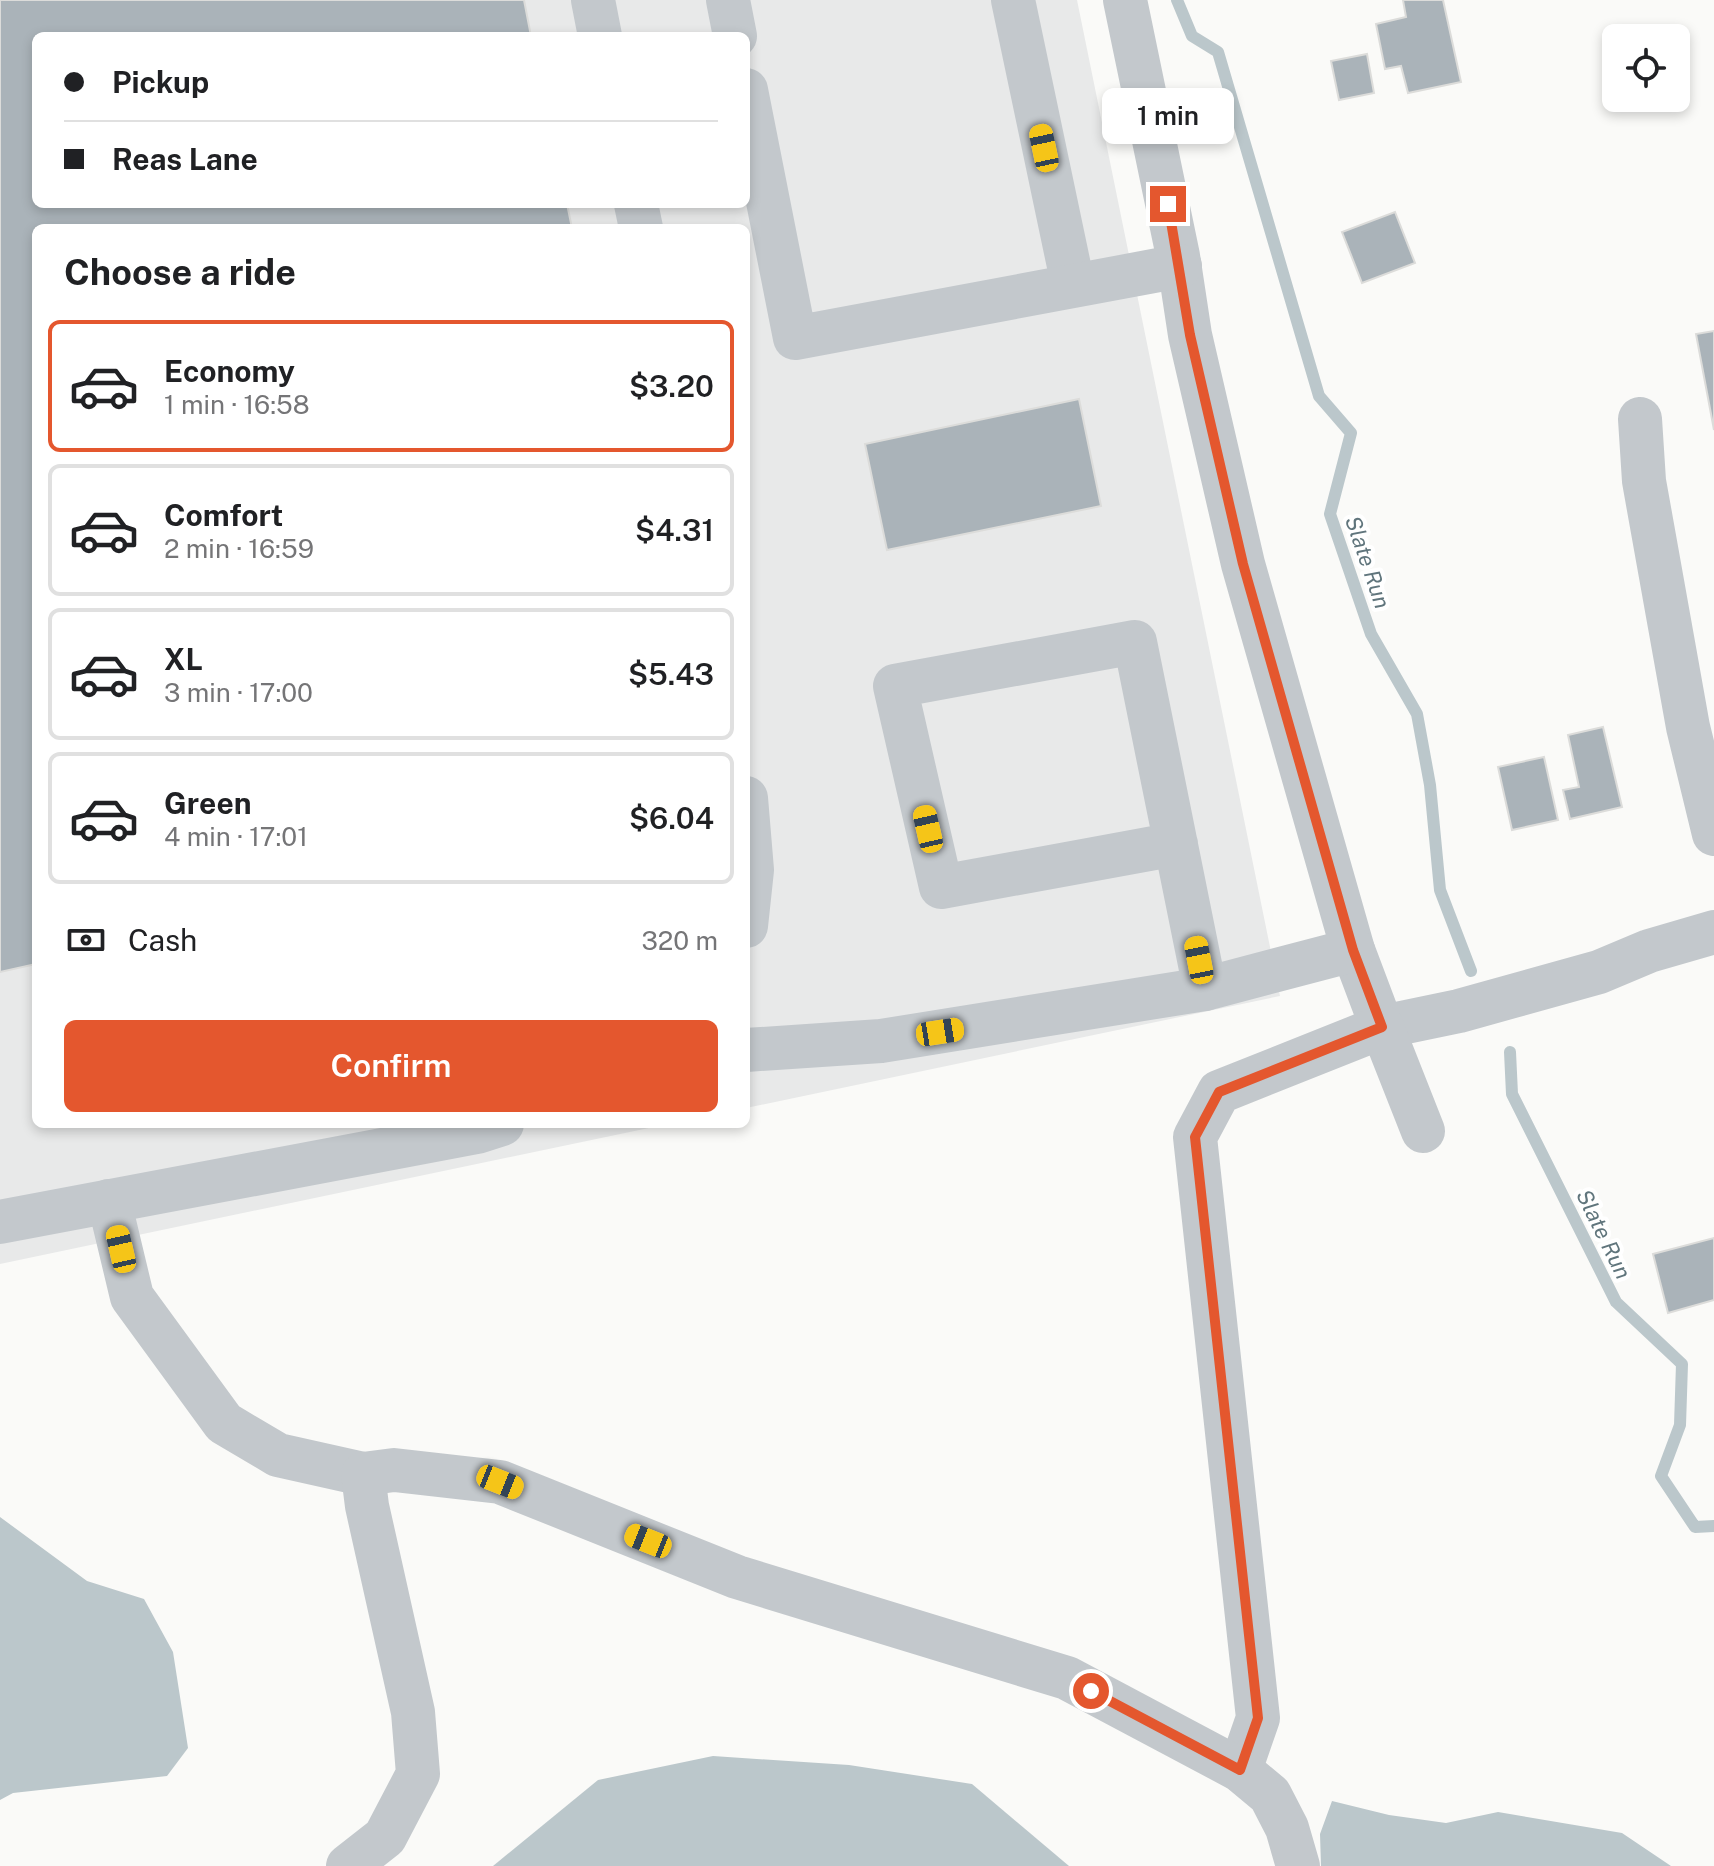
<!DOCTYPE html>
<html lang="en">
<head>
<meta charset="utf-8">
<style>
	:root { --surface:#fff; --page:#f2f2f2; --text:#202124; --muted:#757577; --line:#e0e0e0; --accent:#e4572e }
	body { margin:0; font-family:"Public Sans",sans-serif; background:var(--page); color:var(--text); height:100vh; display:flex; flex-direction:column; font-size:30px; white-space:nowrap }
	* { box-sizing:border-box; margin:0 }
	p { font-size:26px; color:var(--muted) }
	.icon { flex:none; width:44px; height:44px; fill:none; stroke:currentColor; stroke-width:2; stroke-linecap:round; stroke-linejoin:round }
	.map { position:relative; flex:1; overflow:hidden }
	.drawer { position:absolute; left:32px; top:224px; width:718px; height:904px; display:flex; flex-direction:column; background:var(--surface); border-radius:12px; box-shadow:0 4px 12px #0003 }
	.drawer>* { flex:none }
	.banner { position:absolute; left:32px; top:32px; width:718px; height:176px; border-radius:12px; box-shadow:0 4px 12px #0003; display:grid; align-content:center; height:176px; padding:0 32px; background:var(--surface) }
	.buttons { position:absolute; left:1602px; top:24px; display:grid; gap:16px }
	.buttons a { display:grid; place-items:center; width:88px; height:88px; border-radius:12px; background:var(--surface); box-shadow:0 4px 12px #0003; font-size:40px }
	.end { position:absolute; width:36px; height:36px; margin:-18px; border:10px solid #e4572e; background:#fff; box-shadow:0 0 0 4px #fff }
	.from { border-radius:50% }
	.bubble { position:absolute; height:56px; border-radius:12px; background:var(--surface); box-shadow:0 4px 12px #0003; font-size:26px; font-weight:600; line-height:56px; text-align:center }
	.car { position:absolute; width:24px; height:48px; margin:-24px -12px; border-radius:10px; box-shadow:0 0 6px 2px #0007; background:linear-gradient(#f5c518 24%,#345 0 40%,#f5c518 0 76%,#345 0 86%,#f5c518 0) }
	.banner b { display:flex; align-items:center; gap:28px; height:76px; font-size:30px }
	.banner b+b { border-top:2px solid var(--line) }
	.banner i { width:20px; height:20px; background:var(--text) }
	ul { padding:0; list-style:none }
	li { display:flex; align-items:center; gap:24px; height:132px; margin:0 16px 12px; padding:0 16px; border:4px solid var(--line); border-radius:12px }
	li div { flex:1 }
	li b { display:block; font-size:30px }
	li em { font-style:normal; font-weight:600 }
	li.current { border-color:var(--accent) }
	li>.icon { width:72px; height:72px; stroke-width:1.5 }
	h2 { padding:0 32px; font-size:36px; line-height:96px }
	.pay { display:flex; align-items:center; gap:20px; height:88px; padding:0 32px; font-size:30px }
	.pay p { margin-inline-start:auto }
	.action { display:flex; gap:16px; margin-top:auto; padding:16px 32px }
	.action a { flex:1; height:92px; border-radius:12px; background:var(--accent); color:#fff; font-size:32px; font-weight:600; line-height:92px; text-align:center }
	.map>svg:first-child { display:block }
	.built { fill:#e8e9e9; fill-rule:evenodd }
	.water { fill:#bbc7cb }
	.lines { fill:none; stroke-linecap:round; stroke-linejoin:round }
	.stream { stroke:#bbc7cb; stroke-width:12 }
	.building { fill:#aab3b9; stroke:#dcdcda; stroke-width:2 }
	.minor { stroke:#c3c8cc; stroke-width:44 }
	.route { stroke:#e4572e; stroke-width:10 }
	.labels { text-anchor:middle; stroke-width:8; stroke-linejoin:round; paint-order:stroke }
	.water-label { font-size:22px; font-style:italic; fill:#60757c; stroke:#fff }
</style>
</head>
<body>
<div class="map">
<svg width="1714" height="1866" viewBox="0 0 1714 1866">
	<rect width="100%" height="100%" fill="#fafaf8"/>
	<!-- built -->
	<path class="built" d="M0 0H1077L1280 996 746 1108V228H36V1124H668L0 1264ZM36 36H746V204H36Z"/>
	<!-- water -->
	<g class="water">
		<path d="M0 1517 87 1581 144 1599 173 1652 188 1748 167 1776 13 1793 0 1800Z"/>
		<path d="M713 1756 849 1765 972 1784 1069 1866H493L598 1780Z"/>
		<path d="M1332 1801 1389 1815 1446 1823 1498 1812 1622 1833 1671 1866H1321L1320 1834Z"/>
	</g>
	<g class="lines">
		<!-- stream -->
		<g class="stream">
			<path d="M1177 0 1192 36 1218 52 1319 396 1351 433 1330 514 1371 634 1417 714 1430 785 1440 890 1471 971"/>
			<path d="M1510 1052 1512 1094 1616 1302 1682 1364 1680 1425 1661 1476 1695 1527 1714 1526"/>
		</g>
	</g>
	<!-- building -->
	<g class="building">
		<path d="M0 0H524L531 36H36V204H567L572 228H36V964L0 972Z"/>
		<path d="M1403 0H1443L1461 82 1408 93 1401 66 1385 69 1376 24 1406 17Z"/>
		<path d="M1367 54 1374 93 1339 100 1331 61Z"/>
		<path d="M1395 212 1415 263 1362 283 1342 232Z"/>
		<path d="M1714 331V430L1696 334Z"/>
		<path d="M1079 399 1101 506 887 550 865 444Z"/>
		<path d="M1603 727 1622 807 1570 819 1563 790 1579 787 1568 735Z"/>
		<path d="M1544 757 1558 820 1512 830 1498 767Z"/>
		<path d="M1714 1238V1300L1668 1313 1653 1254Z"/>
	</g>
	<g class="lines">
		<!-- minor -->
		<g class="minor">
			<path d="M593 0 600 36"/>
			<path d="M728 0 735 36"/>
			<path d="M1013 0 1073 285"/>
			<path d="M1125 0 1178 256 1190 335 1243 564 1353 950 1382 1027 1459 1011 1599 972 1649 951 1714 932"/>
			<path d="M746 90 795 338 1180 266"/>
			<path d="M636 204 641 228"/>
			<path d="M1640 419 1644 481 1688 727 1714 834"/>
			<path d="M746 798 752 870 746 926"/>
			<path d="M1176 844 941 887 895 686 1135 642 1205 989"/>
			<path d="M746 1050 881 1041 1205 989 1353 950"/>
			<path d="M109 1201 132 1297 224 1423 278 1455 363 1474"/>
			<path d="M0 1222 477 1132 502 1124"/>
			<path d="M1240 1770 1258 1718 1195 1137 1219 1092 1382 1027 1423 1131"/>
			<path d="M348 1866 385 1837 418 1774 413 1712 367 1506 363 1474 394 1470 500 1482 737 1577 1067 1678 1240 1770 1270 1795 1287 1828 1298 1866"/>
		</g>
	</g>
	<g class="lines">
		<!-- route -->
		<path class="route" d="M1091 1691 1240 1770 1258 1718 1195 1137 1219 1092 1382 1027 1353 950 1243 564 1190 335 1168 204"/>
	</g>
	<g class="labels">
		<!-- water labels -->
		<g class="water-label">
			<text transform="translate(1368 562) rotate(71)" y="8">Slate Run</text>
			<text transform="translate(1604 1234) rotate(64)" y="8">Slate Run</text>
		</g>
	</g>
</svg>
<div class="buttons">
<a><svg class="icon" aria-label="locate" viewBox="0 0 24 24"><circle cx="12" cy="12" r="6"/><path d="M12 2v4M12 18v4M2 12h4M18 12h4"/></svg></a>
</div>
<i class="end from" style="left:1091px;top:1691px"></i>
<i class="end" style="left:1168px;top:204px"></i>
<div class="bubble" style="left:1102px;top:88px;width:132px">1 min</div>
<i class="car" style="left:1044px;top:148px;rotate:348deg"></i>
<i class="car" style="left:928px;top:829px;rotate:347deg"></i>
<i class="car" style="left:1199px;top:960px;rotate:349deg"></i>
<i class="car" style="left:940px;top:1032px;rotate:81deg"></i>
<i class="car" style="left:121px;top:1249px;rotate:347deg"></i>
<i class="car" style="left:500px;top:1482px;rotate:112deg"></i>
<i class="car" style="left:648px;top:1541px;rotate:292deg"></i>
<div class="banner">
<b><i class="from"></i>Pickup</b>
<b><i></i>Reas Lane</b>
</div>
<section class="drawer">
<h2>Choose a ride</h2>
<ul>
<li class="current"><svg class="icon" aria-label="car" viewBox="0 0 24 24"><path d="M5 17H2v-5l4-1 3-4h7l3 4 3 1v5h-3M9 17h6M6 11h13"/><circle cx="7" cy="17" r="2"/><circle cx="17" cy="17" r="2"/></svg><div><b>Economy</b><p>1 min · 16:58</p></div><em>$3.20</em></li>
<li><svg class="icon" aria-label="car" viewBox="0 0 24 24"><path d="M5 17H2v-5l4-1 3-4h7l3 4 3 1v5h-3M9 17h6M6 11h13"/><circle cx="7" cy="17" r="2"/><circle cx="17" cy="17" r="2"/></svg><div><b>Comfort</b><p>2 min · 16:59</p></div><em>$4.31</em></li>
<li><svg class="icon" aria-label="car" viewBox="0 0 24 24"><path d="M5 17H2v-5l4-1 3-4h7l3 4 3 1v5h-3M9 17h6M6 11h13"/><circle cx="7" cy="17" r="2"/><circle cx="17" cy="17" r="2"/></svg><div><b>XL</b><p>3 min · 17:00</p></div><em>$5.43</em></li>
<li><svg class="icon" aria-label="car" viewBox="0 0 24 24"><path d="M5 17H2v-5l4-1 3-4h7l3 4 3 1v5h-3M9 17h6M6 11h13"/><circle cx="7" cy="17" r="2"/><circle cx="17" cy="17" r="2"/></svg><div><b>Green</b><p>4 min · 17:01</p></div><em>$6.04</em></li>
</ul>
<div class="pay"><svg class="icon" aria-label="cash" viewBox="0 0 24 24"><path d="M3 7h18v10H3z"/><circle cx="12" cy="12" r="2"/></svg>Cash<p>320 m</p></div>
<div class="action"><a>Confirm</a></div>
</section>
</div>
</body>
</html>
